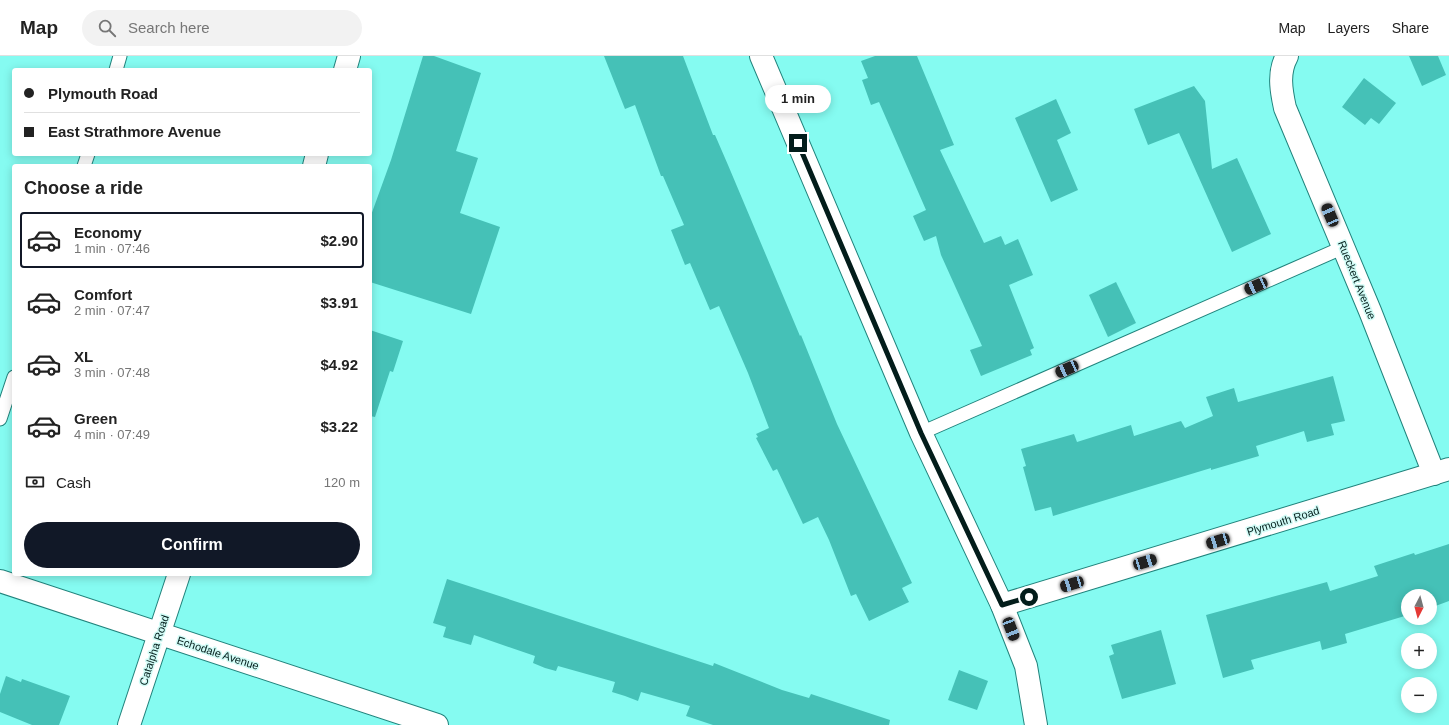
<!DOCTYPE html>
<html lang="en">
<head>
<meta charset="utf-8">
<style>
	:root { --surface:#fff; --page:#f2f2f2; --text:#222; --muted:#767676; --line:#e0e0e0; --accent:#111827 }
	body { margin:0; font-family:Arial,sans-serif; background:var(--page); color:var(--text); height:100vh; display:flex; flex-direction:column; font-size:15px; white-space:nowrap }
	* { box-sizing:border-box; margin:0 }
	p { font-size:13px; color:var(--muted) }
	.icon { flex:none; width:22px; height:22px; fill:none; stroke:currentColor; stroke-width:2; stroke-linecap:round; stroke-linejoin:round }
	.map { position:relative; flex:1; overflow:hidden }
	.drawer { position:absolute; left:12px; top:108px; width:360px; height:412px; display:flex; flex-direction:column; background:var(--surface); border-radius:4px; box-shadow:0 2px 10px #0003 }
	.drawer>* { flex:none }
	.hud { position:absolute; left:12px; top:12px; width:360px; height:88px; border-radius:4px; box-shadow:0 2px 10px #0003; display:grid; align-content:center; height:88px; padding:0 12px; background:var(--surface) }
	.needle { width:26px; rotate:186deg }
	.buttons { position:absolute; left:1401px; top:533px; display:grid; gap:8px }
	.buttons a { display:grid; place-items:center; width:36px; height:36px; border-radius:50%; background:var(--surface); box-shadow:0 2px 10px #0003; font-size:20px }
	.end { position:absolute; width:18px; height:18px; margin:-9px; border:5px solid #031d1b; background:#fff; box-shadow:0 0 0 2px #fff }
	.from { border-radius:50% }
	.bubble { position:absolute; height:28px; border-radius:14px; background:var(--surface); box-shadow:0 2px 10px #0003; font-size:13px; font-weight:800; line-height:28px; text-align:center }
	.car { position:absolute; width:12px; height:24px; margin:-12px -6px; border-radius:5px; box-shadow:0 0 3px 1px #0007; background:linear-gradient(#222 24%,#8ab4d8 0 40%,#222 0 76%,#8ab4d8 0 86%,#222 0) }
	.hud b { display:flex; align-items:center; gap:14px; height:38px; font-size:15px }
	.hud b+b { border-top:1px solid var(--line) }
	.hud i { width:10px; height:10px; background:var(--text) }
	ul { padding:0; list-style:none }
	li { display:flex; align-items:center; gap:12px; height:56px; margin:0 8px 6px; padding:0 4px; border:2px solid transparent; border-radius:4px }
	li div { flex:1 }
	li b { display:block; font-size:15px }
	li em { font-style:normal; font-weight:800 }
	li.on { border-color:var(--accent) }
	li>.icon { width:36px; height:36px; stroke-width:1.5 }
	h2 { padding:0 12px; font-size:18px; line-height:48px }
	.pay { display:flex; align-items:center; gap:10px; height:44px; padding:0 12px; font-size:15px }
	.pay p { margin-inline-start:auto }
	.cta { display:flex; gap:8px; margin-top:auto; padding:8px 12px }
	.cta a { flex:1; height:46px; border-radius:24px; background:var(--accent); color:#fff; font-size:16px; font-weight:800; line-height:46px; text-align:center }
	header { display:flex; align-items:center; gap:24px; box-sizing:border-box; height:56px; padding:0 20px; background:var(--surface); border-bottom:1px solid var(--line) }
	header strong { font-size:19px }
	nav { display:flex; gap:22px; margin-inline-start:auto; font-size:14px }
	.search { width:280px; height:36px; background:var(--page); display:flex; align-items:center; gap:10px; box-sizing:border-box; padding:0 14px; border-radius:22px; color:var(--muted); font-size:15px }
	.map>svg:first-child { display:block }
	.building { fill:#45c1b7 }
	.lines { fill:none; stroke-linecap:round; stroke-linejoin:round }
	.lane-casing { stroke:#21837c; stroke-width:15 }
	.street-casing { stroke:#21837c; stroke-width:24 }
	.secondary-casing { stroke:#21837c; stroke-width:24 }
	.lane { stroke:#fff; stroke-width:13 }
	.street { stroke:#fff; stroke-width:22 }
	.secondary { stroke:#fff; stroke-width:22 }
	.route { stroke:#031d1b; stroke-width:5 }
	.labels { text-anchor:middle; stroke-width:3; stroke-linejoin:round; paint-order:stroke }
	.street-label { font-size:11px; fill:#031d1b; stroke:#d1fbf6 }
</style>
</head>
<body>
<header>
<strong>Map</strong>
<div class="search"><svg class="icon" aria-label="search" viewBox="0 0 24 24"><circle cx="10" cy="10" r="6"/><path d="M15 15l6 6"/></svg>Search here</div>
<nav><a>Map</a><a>Layers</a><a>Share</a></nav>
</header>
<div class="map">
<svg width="1449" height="669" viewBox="0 0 1449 669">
	<rect width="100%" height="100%" fill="#85fbf1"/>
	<!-- building -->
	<g class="building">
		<path d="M423 0H434L481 17 456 95 478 102 460 157 500 171 471 258 370 226V162L391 104Z"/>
		<path d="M604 0H683L713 79H715L728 109 800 280 801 279 837 368 912 527 902 532 909 546 869 565 856 538 851 540 829 484 818 461 803 468 777 413 773 415 756 382 758 381 756 378 769 372 748 317 719 250 710 254 690 207 685 209 671 174 684 169 663 120H661L635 49 625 53Z"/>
		<path d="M875 0H917L954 89 940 94 984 187 1001 180 1005 189 1018 183 1033 219 1009 229 1034 292 1030 294 1032 299 981 320 970 294 982 290 941 199 936 180 924 185 913 160 926 154 879 46 871 49 862 24 868 22 861 5Z"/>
		<path d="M1409 0H1438L1446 19 1422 30Z"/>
		<path d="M1364 22 1396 47 1379 68 1371 62 1365 69 1342 51Z"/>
		<path d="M1194 30 1205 45 1212 113 1237 102 1271 178 1232 196 1179 77 1148 89 1134 53Z"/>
		<path d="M1056 43 1071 77 1057 84 1078 134 1051 146 1015 62Z"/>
		<path d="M1116 226 1136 267 1108 281 1089 239Z"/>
		<path d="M370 274 403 285 393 316 390 315 375 361 370 360Z"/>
		<path d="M1333 320 1345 365 1331 368 1334 379 1307 386 1304 375 1256 390 1259 400 1211 414V412L1053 460 1051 451 1035 455 1023 411 1026 410 1021 393 1074 378 1077 386 1131 369 1134 380 1181 365 1185 372 1213 360 1206 341 1234 332 1238 346Z"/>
		<path d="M1449 488V545L1430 552V540H1408V559L1345 578 1347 587 1322 594 1320 585 1251 604 1254 613 1223 622 1206 559 1327 526 1330 535 1378 520 1374 510 1414 497 1415 499Z"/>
		<path d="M447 523 713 610 714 607 782 634 809 642 811 638 890 664 889 669H713L686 660 690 650 641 636 638 645 625 640 612 636 615 626 558 610 556 615 545 612 533 607 535 600 474 579 471 589 443 581 446 571 433 567Z"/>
		<path d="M1161 574 1176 628 1122 643 1109 600 1114 598 1111 589Z"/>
		<path d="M959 614 988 625 977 654 948 644Z"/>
		<path d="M6 620 21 626 22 623 70 640 59 669H32L0 656V638Z"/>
	</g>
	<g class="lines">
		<defs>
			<g id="lane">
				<path d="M116 14 120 0"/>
				<path d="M84 110 88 98"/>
				<path d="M0 363 14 321"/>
				<path d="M921 377 1344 191"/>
			</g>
			<g id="street">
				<path d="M761 0 921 377 1002 549 1026 610 1036 669"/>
				<path d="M1287 0C1278 16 1281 34 1285 52L1370 255 1434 418"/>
				<path d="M345 14 349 0"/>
				<path d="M314 110 317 98"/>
				<path d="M1002 549 1449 413"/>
				<path d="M129 669 179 518"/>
			</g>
			<path id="secondary" d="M0 525 437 669"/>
		</defs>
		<!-- lane casing -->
		<use href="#lane" class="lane-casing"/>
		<!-- street casing -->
		<use href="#street" class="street-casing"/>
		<!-- secondary casing -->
		<use href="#secondary" class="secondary-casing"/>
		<!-- lane -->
		<use href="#lane" class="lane"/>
		<!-- street -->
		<use href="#street" class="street"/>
		<!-- secondary -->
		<use href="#secondary" class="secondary"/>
	</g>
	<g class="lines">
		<!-- route -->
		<path class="route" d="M798 87 921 377 1002 549 1029 541"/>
	</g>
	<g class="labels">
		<!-- street labels -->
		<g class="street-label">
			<text transform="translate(1357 224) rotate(68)" y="4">Rueckert Avenue</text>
			<text transform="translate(1283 465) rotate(-17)" y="4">Plymouth Road</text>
			<text transform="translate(154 594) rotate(-72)" y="4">Catalpha Road</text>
			<text transform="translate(218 597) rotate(18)" y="4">Echodale Avenue</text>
		</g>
	</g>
</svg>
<div class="buttons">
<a><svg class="needle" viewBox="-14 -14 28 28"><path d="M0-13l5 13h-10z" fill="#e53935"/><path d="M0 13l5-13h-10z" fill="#767676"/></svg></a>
<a>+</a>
<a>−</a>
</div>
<i class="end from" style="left:1029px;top:541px"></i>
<i class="end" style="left:798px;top:87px"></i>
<div class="bubble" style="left:765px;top:29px;width:66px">1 min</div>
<i class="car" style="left:1330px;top:159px;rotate:337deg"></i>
<i class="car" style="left:1256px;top:230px;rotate:246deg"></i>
<i class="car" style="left:1067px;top:313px;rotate:246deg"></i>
<i class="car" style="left:1218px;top:485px;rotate:253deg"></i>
<i class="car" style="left:1145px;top:506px;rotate:73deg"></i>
<i class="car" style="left:1072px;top:528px;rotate:253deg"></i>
<i class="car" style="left:1011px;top:573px;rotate:159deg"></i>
<div class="hud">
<b><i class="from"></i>Plymouth Road</b>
<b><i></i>East Strathmore Avenue</b>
</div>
<section class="drawer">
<h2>Choose a ride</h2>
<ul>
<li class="on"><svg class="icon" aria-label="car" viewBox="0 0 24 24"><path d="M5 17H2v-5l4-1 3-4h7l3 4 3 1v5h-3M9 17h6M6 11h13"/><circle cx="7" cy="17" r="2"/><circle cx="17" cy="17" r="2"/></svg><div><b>Economy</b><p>1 min · 07:46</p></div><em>$2.90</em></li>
<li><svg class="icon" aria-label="car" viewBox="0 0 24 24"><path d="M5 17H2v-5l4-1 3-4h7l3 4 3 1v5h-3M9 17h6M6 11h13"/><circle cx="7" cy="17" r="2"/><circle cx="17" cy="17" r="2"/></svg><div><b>Comfort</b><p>2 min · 07:47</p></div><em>$3.91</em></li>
<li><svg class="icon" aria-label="car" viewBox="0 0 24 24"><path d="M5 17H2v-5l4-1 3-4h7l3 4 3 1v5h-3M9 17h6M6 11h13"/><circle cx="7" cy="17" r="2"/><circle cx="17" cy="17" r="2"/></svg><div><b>XL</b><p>3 min · 07:48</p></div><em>$4.92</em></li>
<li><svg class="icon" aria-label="car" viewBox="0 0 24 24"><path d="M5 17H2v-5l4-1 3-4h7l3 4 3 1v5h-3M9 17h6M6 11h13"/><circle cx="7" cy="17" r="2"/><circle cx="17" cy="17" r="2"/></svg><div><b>Green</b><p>4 min · 07:49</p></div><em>$3.22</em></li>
</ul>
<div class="pay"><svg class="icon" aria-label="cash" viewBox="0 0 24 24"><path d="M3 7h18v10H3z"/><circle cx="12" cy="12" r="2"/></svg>Cash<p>120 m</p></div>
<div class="cta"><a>Confirm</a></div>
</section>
</div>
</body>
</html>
